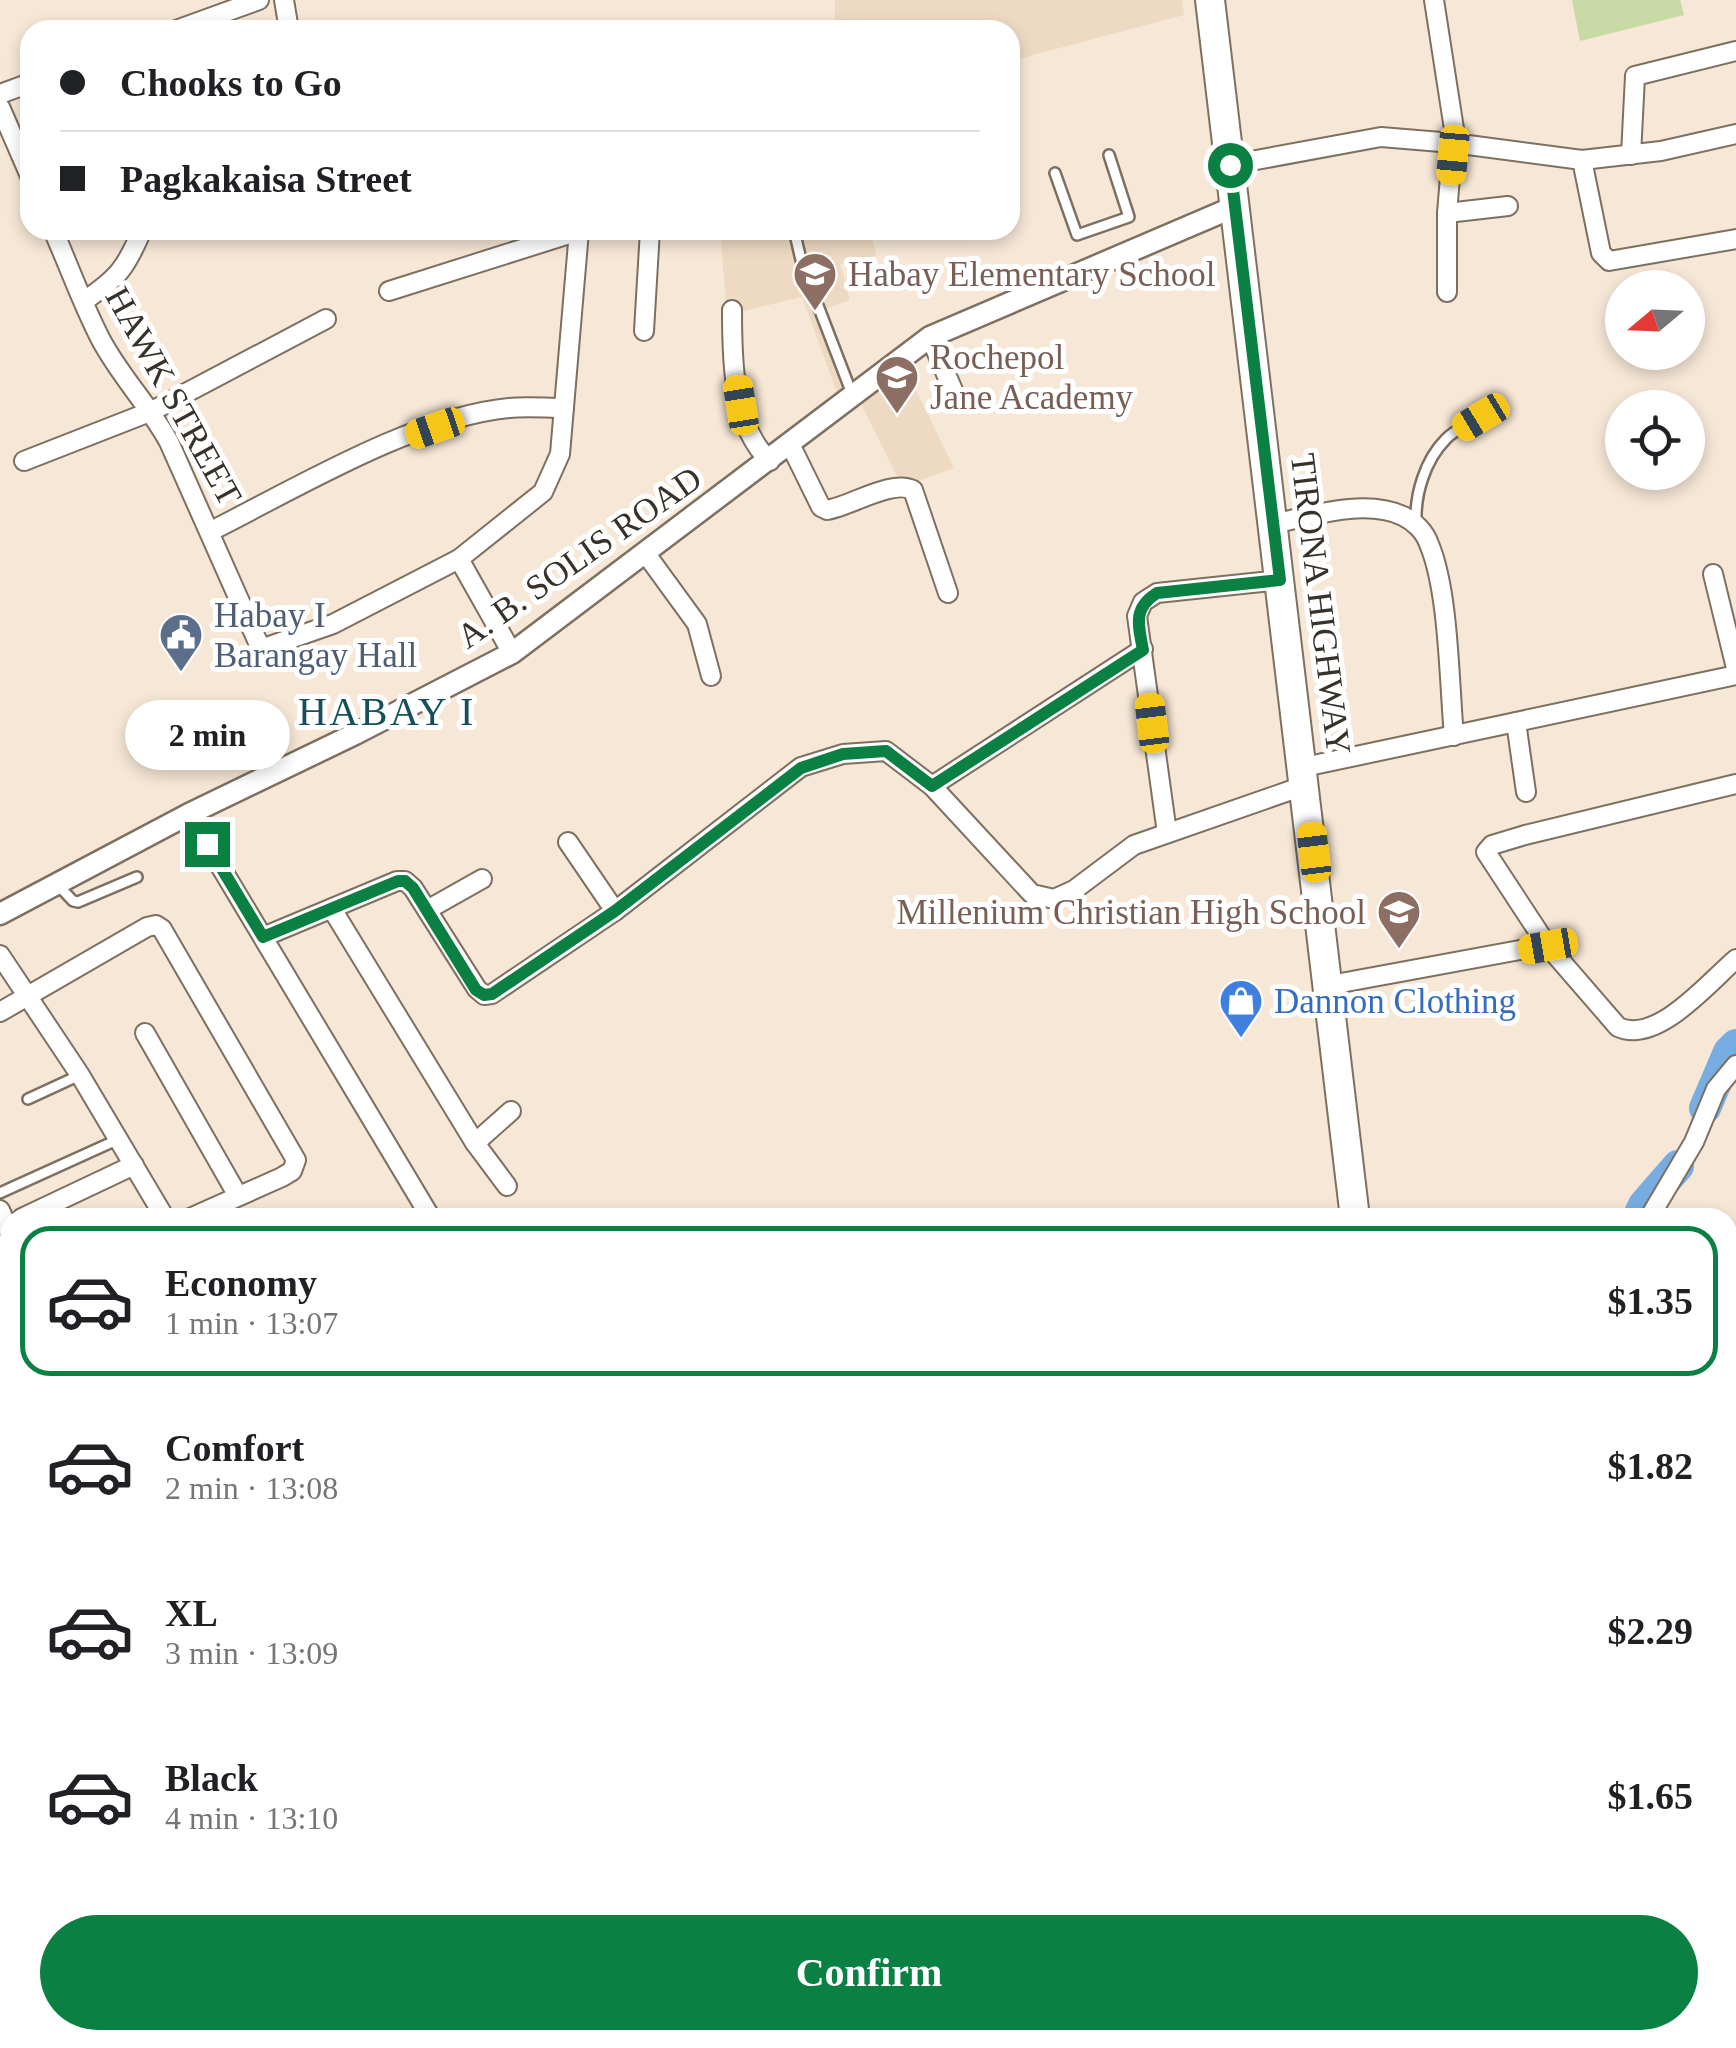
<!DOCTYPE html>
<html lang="en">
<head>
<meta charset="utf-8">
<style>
	:root { --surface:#fff; --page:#f6f6f6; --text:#202124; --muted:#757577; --line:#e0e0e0; --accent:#0b8043 }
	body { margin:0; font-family:"Times New Roman",serif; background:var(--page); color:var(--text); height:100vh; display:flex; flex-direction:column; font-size:38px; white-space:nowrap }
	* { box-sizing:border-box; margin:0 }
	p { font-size:32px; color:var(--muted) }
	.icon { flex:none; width:55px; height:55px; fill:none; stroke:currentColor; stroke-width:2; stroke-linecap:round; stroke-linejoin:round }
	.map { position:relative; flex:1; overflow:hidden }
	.drawer { position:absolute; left:0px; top:1208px; width:1738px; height:842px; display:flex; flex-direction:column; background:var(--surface); border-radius:30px 30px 0 0; box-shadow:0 5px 15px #0003 }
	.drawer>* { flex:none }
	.banner { position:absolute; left:20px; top:20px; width:1000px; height:220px; border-radius:30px; box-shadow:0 5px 15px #0003; display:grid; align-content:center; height:220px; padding:0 40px; background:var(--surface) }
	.needle { width:65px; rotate:251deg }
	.fabs { position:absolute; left:1605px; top:270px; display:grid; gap:20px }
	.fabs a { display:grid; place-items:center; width:100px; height:100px; border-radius:50%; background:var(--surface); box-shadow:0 5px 15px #0003; font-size:50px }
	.end { position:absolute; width:45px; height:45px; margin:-22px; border:12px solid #0b8043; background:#fff; box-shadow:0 0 0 5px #fff }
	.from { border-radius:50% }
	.bubble { position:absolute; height:70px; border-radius:35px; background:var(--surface); box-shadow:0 5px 15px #0003; font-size:32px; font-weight:600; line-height:70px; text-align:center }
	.car { position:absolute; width:30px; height:60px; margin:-30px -15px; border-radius:12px; box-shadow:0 0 8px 2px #0007; background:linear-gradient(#f5c518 24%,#345 0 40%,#f5c518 0 76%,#345 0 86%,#f5c518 0) }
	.banner b { display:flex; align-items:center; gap:35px; height:95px; font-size:38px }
	.banner b+b { border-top:2px solid var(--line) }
	.banner i { width:25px; height:25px; background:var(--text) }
	ul { padding:18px 0 0; list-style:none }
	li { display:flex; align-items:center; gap:30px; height:150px; margin:0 20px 15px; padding:0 20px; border:5px solid transparent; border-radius:30px }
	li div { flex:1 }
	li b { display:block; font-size:38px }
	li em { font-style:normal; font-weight:600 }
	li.on { border-color:var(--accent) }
	li>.icon { width:90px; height:90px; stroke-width:1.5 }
	.cta { display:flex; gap:20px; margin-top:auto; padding:20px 40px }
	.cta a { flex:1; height:115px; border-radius:60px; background:var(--accent); color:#fff; font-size:40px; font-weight:600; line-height:115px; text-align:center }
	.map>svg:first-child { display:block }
	.built { fill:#eedac3 }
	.green { fill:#c8d9a5 }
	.water { fill:#78ade1 }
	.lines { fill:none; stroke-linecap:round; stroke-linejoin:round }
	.river { stroke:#78ade1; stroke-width:32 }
	.service-casing { stroke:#7d7061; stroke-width:14 }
	.minor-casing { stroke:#7d7061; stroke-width:22 }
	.tertiary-casing { stroke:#7d7061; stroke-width:25 }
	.primary-casing { stroke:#7d7061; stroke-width:32 }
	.service { stroke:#fff; stroke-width:9 }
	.minor { stroke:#fff; stroke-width:18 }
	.tertiary { stroke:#fff; stroke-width:20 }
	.primary { stroke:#fff; stroke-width:28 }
	.route { stroke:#0b8043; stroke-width:12 }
	.labels { text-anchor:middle; stroke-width:10; stroke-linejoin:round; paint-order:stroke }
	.education-label { font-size:35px; fill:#785e54; stroke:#fff; text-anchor:start }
	.street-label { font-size:35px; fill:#36312a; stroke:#fff }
	.service-label { font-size:35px; fill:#4e5e75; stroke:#fff; text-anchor:start }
	.shop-label { font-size:35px; fill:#366cbe; stroke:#fff; text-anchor:start }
	.quarter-label { font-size:40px; letter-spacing:2.5px; fill:#155058; stroke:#fff }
</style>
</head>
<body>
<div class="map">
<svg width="1736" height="2048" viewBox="0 0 1736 2048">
	<rect width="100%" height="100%" fill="#f6e7d6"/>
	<!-- built -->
	<g class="built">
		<path d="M835 0H1182L1184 15 1010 61V30H835Z"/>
		<path d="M720 230H871L876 256 840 264 850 300 822 310 851 382 838 395 802 297 727 315Z"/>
		<path d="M909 376 954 468 902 487 859 399Z"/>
	</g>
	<!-- green -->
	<path class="green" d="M1572 0H1680L1684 15 1580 41Z"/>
	<!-- water -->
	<g class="water">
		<path d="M10 1358V1670L0 1674V1362Z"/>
		<path d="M10 1683V1994L0 2001V1687Z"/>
		<path d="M10 2010V2040H118L123 2048H58L56 2043 45 2048H0V2016Z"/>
		<path d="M137 2040H495L483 2048H143Z"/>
		<path d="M546 2040H765L760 2048H547Z"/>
		<path d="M838 2040H986L975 2048H837Z"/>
		<path d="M1007 2040H1152L1159 2048H998Z"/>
	</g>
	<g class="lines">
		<!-- river -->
		<g class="river">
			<path d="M1705 1108 1729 1052 1736 1045"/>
			<path d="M1638 1218 1644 1205 1678 1166"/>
			<path d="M798 2048 804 2040"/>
		</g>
		<defs>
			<g id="service">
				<path d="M1055 173 1077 235 1129 217 1109 155"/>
				<path d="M794 230 802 264 852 394"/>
				<path d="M1416 522C1415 494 1425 460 1446 439 1454 430 1470 424 1481 417"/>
				<path d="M57 884 73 901 78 902 137 877"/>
				<path d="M28 1099 80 1075"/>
				<path d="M0 1193 119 1139"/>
			</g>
			<g id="minor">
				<path d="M284 0 289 30"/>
				<path d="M1434 0 1454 129 1447 213V292"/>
				<path d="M176 30 259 0"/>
				<path d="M0 94 30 83"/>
				<path d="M0 107 30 176"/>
				<path d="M1631 155 1635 76 1736 51"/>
				<path d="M1582 160 1601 253 1609 261 1736 239"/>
				<path d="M1229 165 1381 137 1453 143 1582 160 1661 151 1736 134"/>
				<path d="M1447 213 1508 206"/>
				<path d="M53 230C69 266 82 303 100 338 119 375 149 405 169 442L261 649 333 624 459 559 543 492 560 454 579 231"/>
				<path d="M389 291 582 230"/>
				<path d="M84 301C118 278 126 268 142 230"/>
				<path d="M732 310C732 358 732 426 770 461"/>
				<path d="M644 331 650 230"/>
				<path d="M930 337 956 397"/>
				<path d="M790 444 821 507 827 510C851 506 892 479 913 490L948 593"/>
				<path d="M24 461 152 411 326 319"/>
				<path d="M1273 524C1311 516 1365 498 1403 516 1414 521 1425 532 1429 544 1449 591 1449 682 1454 736"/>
				<path d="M211 531C297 488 414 417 509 408 527 406 546 408 564 408"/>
				<path d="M646 554 697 624 711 676"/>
				<path d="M459 559 512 653"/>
				<path d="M1713 574 1736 668"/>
				<path d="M1304 767 1516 722"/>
				<path d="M1736 784 1525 835 1492 845 1486 852 1547 945 1618 1027C1657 1045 1708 983 1736 959"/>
				<path d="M932 786 1143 649"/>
				<path d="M1526 792 1516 722 1736 675"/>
				<path d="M189 814 431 1218"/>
				<path d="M1167 833 1137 616 1143 602 1157 593 1280 580"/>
				<path d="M568 842 615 911"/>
				<path d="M332 909 475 1143 511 1111"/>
				<path d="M427 910 482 879"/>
				<path d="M263 937 397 881H405L413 888 477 989 484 995 492 994 615 911 801 767 843 754 886 751 932 786 1032 894 1054 899 1074 890 1134 845 1306 785"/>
				<path d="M0 955 80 1075 165 1218"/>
				<path d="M1330 985 1547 945"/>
				<path d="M0 1012 147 927 156 925 162 929 296 1160 292 1171 282 1177 190 1218"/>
				<path d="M145 1033 238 1196"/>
				<path d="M475 1143 507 1186"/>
				<path d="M0 1210 10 1233"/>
				<path d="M22 1218 134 1165"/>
				<path d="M1649 1218 1694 1142 1716 1089 1736 1065"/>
				<path d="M0 1302 10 1297"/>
				<path d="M1728 1628 1736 1622"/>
				<path d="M1728 1785 1736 1780"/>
			</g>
			<path id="tertiary" d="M0 914 189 814 355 734 512 653 930 337 1234 207"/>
			<g id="primary">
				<path d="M1210 0 1355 1218"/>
				<path d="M1457 2040 1458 2048"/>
			</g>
		</defs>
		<!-- service casing -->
		<use href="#service" class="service-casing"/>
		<!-- minor casing -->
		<use href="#minor" class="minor-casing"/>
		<!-- tertiary casing -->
		<use href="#tertiary" class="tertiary-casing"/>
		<!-- primary casing -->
		<use href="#primary" class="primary-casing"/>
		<!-- service -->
		<use href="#service" class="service"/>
		<!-- minor -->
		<use href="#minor" class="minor"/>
		<!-- tertiary -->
		<use href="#tertiary" class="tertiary"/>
		<!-- primary -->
		<use href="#primary" class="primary"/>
	</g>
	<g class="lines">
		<!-- route -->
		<path class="route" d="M207 844 263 937 398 881H405L413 888 476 990 484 995 492 994 615 911 801 768 843 754 886 751 932 786 1143 650C1138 624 1133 608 1157 593L1280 580 1230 165"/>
	</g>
	<!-- icons -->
	<defs>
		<symbol id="school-pin" viewBox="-11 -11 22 30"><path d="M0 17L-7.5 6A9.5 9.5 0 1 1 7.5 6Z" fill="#8d6e63" stroke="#fff"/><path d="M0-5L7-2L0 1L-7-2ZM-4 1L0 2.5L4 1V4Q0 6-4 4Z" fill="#fff"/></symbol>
		<symbol id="civic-pin" viewBox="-11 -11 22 30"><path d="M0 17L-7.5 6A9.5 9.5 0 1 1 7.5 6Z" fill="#5c6f8a" stroke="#fff"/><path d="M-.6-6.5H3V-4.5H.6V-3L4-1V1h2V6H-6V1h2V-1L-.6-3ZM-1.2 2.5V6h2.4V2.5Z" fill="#fff"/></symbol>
		<symbol id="shop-pin" viewBox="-11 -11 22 30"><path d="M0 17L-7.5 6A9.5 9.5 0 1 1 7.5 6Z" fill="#3f7fe0" stroke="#fff"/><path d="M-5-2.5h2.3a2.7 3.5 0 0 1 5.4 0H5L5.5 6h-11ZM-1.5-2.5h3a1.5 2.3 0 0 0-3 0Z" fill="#fff"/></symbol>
	</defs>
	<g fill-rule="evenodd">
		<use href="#school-pin" x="790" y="249" width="50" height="68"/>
		<use href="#school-pin" x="872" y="352" width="50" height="68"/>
		<use href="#civic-pin" x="156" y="610" width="50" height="68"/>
		<use href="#school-pin" x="1374" y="887" width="50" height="68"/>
		<use href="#shop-pin" x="1216" y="976" width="50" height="68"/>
	</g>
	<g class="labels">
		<!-- education labels -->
		<g class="education-label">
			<text x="848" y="286">Habay Elementary School</text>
			<text x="930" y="369">Rochepol<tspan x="930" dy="40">Jane Academy</tspan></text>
			<text x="1366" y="924" text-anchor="end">Millenium Christian High School</text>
		</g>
		<!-- street labels -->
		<g class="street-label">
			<text transform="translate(174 396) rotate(61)" y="12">HAWK STREET</text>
			<text transform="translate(579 557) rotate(-35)" y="12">A. B. SOLIS ROAD</text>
			<text transform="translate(1321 604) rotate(83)" y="12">TIRONA HIGHWAY</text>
		</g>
		<!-- service labels -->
		<g class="service-label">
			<text x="214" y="627">Habay I<tspan x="214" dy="40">Barangay Hall</tspan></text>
		</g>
		<!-- shop labels -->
		<g class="shop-label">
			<text x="1274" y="1013">Dannon Clothing</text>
		</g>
		<!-- quarter labels -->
		<g class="quarter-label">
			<text x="387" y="725">HABAY I</text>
		</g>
	</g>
</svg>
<div class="fabs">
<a><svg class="needle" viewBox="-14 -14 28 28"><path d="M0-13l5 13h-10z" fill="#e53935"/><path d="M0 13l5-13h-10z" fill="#757577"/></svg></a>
<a><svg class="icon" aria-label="locate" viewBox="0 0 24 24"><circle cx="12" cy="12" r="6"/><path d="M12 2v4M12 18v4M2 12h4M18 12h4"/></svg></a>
</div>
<i class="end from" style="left:1230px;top:165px"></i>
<i class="end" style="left:207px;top:844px"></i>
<div class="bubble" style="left:125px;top:700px;width:165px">2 min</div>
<i class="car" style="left:1453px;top:155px;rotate:185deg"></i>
<i class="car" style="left:741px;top:405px;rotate:351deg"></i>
<i class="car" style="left:1481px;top:417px;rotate:239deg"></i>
<i class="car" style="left:435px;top:428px;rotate:251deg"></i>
<i class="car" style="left:1152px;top:723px;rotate:353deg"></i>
<i class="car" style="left:1314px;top:852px;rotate:353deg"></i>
<i class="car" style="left:1548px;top:946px;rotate:260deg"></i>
<div class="banner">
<b><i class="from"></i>Chooks to Go</b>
<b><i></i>Pagkakaisa Street</b>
</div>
<section class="drawer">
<ul>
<li class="on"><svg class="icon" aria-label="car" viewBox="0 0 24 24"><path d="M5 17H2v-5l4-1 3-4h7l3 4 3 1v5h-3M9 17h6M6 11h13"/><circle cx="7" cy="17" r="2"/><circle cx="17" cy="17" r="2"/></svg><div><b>Economy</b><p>1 min · 13:07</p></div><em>$1.35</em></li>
<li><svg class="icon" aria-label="car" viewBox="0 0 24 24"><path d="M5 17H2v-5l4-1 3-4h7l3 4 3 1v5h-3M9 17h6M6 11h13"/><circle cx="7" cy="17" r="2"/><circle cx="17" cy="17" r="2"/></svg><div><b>Comfort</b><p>2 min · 13:08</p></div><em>$1.82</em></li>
<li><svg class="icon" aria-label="car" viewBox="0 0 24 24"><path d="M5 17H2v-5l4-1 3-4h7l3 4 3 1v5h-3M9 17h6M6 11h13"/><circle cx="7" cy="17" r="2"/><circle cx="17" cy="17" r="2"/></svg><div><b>XL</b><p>3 min · 13:09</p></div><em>$2.29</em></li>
<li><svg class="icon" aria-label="car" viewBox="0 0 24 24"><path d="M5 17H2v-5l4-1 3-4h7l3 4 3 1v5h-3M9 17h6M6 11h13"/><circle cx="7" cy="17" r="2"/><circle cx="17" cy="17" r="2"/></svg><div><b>Black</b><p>4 min · 13:10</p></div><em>$1.65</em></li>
</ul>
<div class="cta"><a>Confirm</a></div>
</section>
</div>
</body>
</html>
